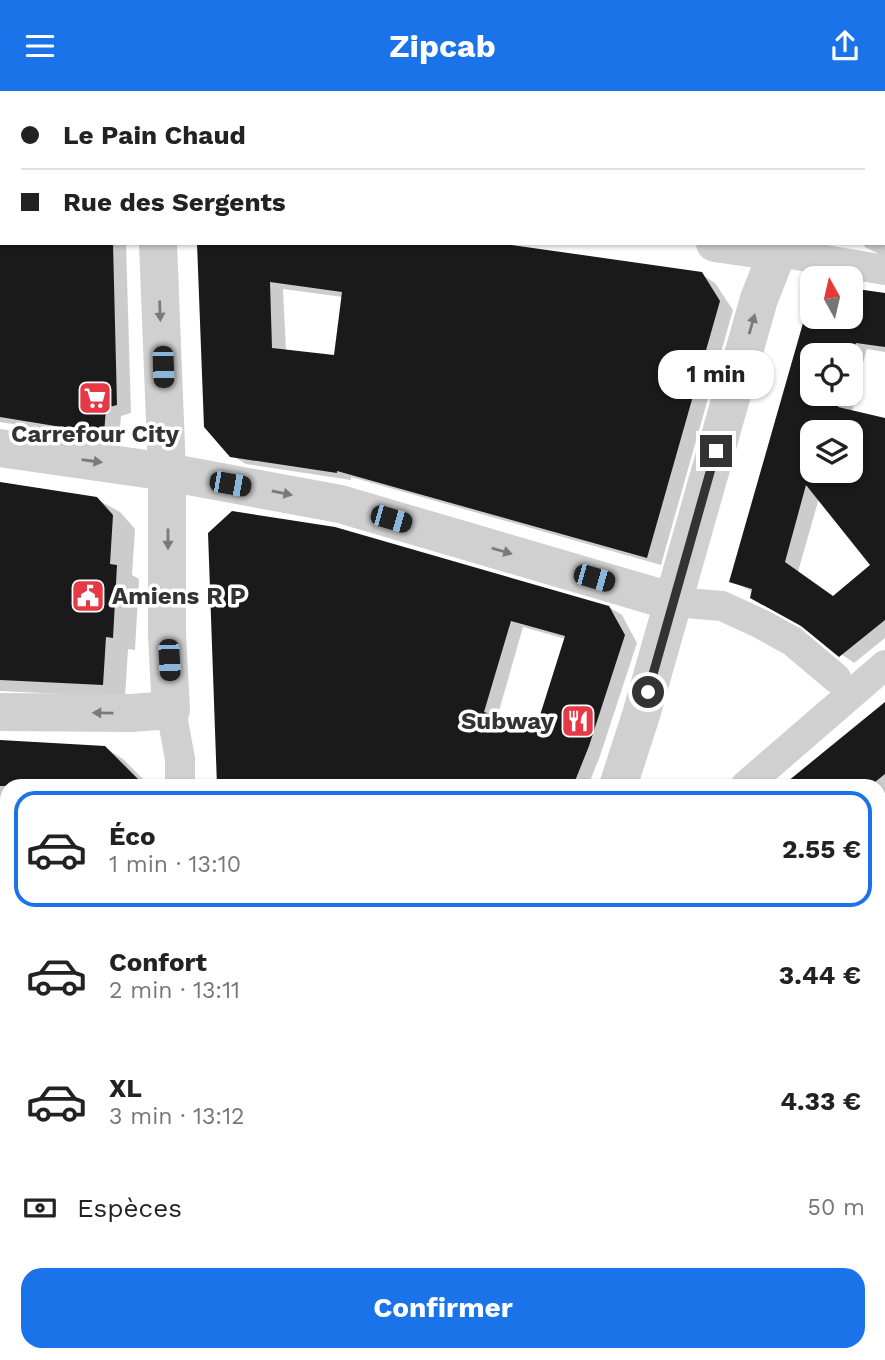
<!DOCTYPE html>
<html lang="fr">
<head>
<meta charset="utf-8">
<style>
	:root { --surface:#fff; --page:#f2f2f2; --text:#222; --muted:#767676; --line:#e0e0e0; --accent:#1a73e8 }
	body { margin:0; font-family:"Work Sans",sans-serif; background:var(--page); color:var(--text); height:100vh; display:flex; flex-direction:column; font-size:26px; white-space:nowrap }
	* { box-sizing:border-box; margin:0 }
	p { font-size:23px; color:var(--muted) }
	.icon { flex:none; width:38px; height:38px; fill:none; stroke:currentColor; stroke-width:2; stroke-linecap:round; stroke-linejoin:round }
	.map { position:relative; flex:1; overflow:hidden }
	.side { position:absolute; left:0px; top:688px; width:886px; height:583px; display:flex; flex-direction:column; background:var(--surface); border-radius:21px 21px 0 0; box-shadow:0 2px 5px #0004 }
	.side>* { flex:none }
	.top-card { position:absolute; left:0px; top:0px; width:886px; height:154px; box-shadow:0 2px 5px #0004; display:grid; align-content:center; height:154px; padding:0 21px; background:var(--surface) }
	.needle { width:46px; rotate:352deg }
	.buttons { position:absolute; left:800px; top:175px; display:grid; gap:14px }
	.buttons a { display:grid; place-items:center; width:63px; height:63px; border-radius:14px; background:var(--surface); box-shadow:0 2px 5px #0004; font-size:35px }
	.end { position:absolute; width:32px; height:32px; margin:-16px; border:9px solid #333; background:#fff; box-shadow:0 0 0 4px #fff }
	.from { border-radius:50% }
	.bubble { position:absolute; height:49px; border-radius:21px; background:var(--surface); box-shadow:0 2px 5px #0004; font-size:23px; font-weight:700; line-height:49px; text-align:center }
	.car { position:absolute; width:21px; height:42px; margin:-21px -10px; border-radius:9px; box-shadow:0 0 5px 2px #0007; background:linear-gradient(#222 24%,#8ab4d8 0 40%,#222 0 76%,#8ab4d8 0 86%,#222 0) }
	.top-card b { display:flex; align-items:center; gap:24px; height:66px; font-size:26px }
	.top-card b+b { border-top:2px solid var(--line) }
	.top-card i { width:18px; height:18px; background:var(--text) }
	ul { padding:12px 0 0; list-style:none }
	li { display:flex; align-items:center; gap:21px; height:116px; margin:0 14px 10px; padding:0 7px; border:4px solid transparent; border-radius:21px }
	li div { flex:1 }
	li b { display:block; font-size:26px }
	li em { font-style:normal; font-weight:700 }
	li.on { border-color:var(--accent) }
	li>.icon { width:63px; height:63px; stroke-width:1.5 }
	.pay { display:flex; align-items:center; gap:18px; height:77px; padding:0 21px; font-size:26px }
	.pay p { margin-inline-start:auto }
	.cta { display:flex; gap:14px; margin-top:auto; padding:14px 21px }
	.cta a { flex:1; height:80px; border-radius:21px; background:var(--accent); color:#fff; font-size:28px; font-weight:700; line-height:80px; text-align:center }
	header { display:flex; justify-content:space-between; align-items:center; height:91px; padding:0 21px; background:var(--accent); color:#fff; font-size:32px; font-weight:700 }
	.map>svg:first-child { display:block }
	.shadow { fill:#0003; fill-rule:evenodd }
	.building { fill:#1a1a1a; fill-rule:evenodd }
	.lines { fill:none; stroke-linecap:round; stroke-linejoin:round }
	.service { stroke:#d0d0d0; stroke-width:19 }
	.pedestrian { stroke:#d0d0d0; stroke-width:30 }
	.minor { stroke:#d0d0d0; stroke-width:38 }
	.oneway { fill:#7a7a7a }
	.route { stroke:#333; stroke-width:9 }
	.labels { text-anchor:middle; stroke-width:7; stroke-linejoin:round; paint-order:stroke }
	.poi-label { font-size:24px; font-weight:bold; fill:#333; stroke:#fff }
</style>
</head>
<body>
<header><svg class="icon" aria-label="menu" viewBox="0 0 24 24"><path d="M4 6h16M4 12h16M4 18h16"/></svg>Zipcab<svg class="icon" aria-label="share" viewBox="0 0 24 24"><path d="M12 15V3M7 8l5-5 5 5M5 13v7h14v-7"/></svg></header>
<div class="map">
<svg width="885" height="1269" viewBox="0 0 885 1269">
	<rect width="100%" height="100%" fill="#fff"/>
	<!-- shadow -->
	<g class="shadow">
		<path d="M0 0H119V2H2V23Z"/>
		<path d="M193 0H329V2Z"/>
		<path d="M368 0H462L368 2Z"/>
		<path d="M686 0H798L685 2Z"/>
		<path d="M871 0H885V166L865 156 862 152H884V2H871Z"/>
		<path d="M0 84 2 152H126L131 322 121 325 119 350 0 331Z"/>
		<path d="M198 152 701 183 715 192 733 219 661 474 351 386V389L246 373 231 364ZM283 198 343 206 335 266 286 260Z"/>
		<path d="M885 204V261L867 258 852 311 854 312 852 321 885 328V547L854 572 753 501 731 490 812 217V226H850ZM812 264H850V303H812ZM812 341H850V380H812ZM819 407 872 474 834 506 798 481Z"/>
		<path d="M0 393 96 408 120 421 135 438 132 484 139 488 135 559 128 558 125 606 0 600Z"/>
		<path d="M210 443 609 516 622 524 637 552 600 665 588 695H219ZM523 536 566 548 537 639 497 627Z"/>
		<path d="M885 612V706L878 711V695H784Z"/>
		<path d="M0 651 105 657 123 668 150 695H7V1174L0 1171Z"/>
		<path d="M878 804 885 805V856L878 855Z"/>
		<path d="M878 914H885V1090L878 1089Z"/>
		<path d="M878 1161H885V1269H376L379 1264 876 1265 878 1264 882 1203H878Z"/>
	</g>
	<!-- building -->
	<g class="building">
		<path d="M0 152H113L117 314 106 317 104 343 0 326Z"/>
		<path d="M197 152H498L702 181 720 210 647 467 337 380V382L230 366 204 336ZM270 191 342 201 334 264 272 257Z"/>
		<path d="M850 197 885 202V256L856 252 850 270V264H812V303H841L838 316 885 327V529L839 566 801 535 750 507 752 498 729 491 807 218 812 215V226H850ZM812 341H850V380H812ZM806 394 870 474 833 505 785 471Z"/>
		<path d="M0 391 97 406 113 424 110 473 117 474 113 547 106 546 103 594 0 589Z"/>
		<path d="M232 420 335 436 609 515 625 544 589 655 573 695H217L208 442ZM511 530 565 545 536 637 484 621Z"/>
		<path d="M885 611V683L870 695H782Z"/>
		<path d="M0 649 105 655 145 695H0Z"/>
	</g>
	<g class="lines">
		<!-- service -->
		<g class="service">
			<path d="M666 0 672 2"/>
			<path d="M336 2V0"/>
		</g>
		<!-- pedestrian -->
		<g class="pedestrian">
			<path d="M778 161 885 179"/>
			<path d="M674 511 722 515 761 533 792 550 836 587"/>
			<path d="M171 619 180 668V695"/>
			<path d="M745 695 885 574"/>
			<path d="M0 1214 7 1217"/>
			<path d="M141 1264 160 1269"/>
			<path d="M276 1269 280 1264"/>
		</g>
		<!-- minor -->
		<g class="minor">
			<path d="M151 0V2"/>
			<path d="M829 2 830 0"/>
			<path d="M0 55 2 56"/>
			<path d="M715 152 778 161"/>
			<path d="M0 357 167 381 340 413 674 511"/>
			<path d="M0 621 131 622 171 619 167 544V381L158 152"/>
			<path d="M618 695 641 624 759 208 781 152"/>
			<path d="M878 877 885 878"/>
		</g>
	</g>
	<!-- one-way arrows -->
	<defs><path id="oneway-solid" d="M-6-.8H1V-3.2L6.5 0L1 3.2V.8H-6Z" transform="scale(1.75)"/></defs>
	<g class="oneway">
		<use href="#oneway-solid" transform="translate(160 220) rotate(88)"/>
		<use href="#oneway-solid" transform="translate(752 233) rotate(-74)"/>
		<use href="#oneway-solid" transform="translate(92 370) rotate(8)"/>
		<use href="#oneway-solid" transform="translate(282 402) rotate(11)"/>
		<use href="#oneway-solid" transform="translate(168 448) rotate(90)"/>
		<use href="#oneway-solid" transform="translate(502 460) rotate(16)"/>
		<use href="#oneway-solid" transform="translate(103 622) rotate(-179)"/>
	</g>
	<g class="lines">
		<!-- route -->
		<path class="route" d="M648 601 716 360"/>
	</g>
	<!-- icons -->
	<defs>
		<symbol id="supermarket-square" viewBox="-11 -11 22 22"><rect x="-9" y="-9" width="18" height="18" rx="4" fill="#e63946" stroke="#fff"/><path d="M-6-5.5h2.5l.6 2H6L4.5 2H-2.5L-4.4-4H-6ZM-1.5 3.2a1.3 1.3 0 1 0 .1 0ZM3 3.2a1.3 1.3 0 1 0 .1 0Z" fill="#fff"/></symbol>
		<symbol id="civic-square" viewBox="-11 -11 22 22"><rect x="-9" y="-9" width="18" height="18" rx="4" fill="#e63946" stroke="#fff"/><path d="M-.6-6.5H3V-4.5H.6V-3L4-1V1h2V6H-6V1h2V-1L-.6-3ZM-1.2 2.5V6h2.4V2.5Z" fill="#fff"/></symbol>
		<symbol id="restaurant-square" viewBox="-11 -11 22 22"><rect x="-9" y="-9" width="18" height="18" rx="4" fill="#e63946" stroke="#fff"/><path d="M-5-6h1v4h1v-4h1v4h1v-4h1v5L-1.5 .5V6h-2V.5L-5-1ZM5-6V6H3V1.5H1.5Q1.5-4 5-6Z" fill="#fff"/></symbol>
	</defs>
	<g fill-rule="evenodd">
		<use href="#supermarket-square" x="76" y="288" width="38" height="38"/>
		<use href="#civic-square" x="69" y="486" width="38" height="38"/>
		<use href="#restaurant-square" x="559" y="611" width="38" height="38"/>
	</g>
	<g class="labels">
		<!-- poi labels -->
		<g class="poi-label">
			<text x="95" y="351">Carrefour City</text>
			<text x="112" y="513" text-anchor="start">Amiens R P</text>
			<text x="554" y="638" text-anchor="end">Subway</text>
		</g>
	</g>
</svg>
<div class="buttons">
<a><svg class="needle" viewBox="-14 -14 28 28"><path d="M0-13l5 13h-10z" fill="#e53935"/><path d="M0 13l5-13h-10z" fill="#767676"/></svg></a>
<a><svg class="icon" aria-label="locate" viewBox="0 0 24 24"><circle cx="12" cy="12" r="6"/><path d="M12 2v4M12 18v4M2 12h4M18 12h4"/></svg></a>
<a><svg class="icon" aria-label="layers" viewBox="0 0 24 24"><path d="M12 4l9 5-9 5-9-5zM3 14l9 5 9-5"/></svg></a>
</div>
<i class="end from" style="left:648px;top:601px"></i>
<i class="end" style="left:716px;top:360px"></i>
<div class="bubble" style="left:658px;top:259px;width:116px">1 min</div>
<i class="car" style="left:163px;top:276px;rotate:178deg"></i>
<i class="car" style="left:230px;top:393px;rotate:100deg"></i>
<i class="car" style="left:391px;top:428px;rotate:106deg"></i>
<i class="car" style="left:594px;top:487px;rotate:106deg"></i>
<i class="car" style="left:169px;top:569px;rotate:177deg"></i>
<div class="top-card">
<b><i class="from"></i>Le Pain Chaud</b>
<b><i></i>Rue des Sergents</b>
</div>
<section class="side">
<ul>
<li class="on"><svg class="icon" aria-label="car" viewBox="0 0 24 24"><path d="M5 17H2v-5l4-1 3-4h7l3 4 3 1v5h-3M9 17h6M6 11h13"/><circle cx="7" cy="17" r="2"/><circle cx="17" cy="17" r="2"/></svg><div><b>Éco</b><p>1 min · 13:10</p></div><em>2.55 €</em></li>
<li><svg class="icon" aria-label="car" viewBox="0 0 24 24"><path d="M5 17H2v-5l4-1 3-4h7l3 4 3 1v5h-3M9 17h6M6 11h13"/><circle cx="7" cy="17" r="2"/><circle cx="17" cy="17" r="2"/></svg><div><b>Confort</b><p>2 min · 13:11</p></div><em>3.44 €</em></li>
<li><svg class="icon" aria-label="car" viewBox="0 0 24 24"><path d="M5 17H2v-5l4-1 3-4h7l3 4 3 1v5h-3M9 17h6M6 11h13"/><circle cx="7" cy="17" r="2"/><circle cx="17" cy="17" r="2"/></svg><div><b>XL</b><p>3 min · 13:12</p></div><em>4.33 €</em></li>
</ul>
<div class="pay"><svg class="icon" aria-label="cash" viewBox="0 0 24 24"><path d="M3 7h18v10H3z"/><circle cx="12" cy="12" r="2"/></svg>Espèces<p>50 m</p></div>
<div class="cta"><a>Confirmer</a></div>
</section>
</div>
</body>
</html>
